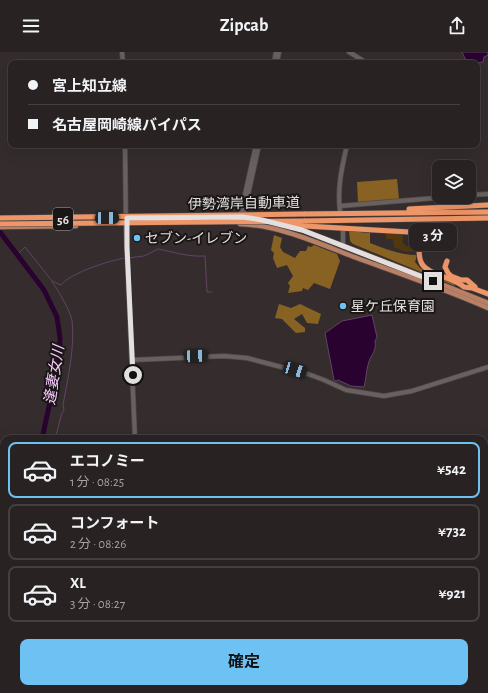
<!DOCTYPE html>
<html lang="ja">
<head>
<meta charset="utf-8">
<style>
	:root { --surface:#282222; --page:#302a2a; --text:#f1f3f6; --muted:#a5a4a5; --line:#443f40; --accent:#6dc2f3 }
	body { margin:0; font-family:"Alegreya Sans","Noto Sans JP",sans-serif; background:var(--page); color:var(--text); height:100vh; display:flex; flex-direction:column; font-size:15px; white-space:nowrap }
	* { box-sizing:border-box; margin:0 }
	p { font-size:13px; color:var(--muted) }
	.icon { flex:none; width:22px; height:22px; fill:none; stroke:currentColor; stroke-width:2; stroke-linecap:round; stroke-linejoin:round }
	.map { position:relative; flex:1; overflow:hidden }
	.side { position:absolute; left:0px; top:383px; width:488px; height:258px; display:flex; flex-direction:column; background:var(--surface); border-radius:12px 12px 0 0; box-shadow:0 4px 16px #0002,0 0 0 1px var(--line) }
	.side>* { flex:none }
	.hud { position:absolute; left:8px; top:8px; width:472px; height:88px; border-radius:8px; box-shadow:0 4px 16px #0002,0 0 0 1px var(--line); display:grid; align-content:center; height:88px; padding:0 20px; background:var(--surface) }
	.tools { position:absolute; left:432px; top:108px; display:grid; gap:8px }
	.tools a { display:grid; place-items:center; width:44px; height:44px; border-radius:8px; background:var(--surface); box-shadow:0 4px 16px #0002,0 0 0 1px var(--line); font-size:20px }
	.end { position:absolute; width:18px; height:18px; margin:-9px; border:5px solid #e4dfdf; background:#111; box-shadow:0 0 0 2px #111 }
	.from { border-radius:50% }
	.bubble { position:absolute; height:28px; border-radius:8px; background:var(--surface); box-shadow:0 4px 16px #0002,0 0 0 1px var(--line); font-size:13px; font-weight:700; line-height:28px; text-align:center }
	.car { position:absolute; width:12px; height:24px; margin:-12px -6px; border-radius:5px; box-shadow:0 0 3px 1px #0007; background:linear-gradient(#222 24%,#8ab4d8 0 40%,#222 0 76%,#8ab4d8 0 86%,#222 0) }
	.hud b { display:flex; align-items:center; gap:14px; height:38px; font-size:15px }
	.hud b+b { border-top:1px solid var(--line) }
	.hud i { width:10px; height:10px; background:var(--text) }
	ul { padding:7px 0 0; list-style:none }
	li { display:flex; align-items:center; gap:12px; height:56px; margin:0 8px 6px; padding:0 12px; border:2px solid var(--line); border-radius:8px }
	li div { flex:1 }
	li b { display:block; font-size:15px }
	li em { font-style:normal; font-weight:700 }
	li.selected { border-color:var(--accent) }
	li>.icon { width:36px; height:36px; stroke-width:1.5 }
	.cta { display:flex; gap:8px; margin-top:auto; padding:8px 20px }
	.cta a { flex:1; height:46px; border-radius:8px; background:var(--accent); color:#111; font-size:16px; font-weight:700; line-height:46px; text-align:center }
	header { display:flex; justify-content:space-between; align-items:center; height:52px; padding:0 20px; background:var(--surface); font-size:18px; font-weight:700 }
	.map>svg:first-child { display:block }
	.green { fill:#52390e }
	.forest { fill:#886223 }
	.water { fill:#290230; stroke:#614464 }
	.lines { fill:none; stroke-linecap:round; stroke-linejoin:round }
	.stream { stroke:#614464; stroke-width:1 }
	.river { stroke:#290230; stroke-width:5 }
	.secondary-casing { stroke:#514a4a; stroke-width:5.5 }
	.primary-casing { stroke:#514a4a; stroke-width:6 }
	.highway-casing { stroke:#514a4a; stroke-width:6 }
	.secondary { stroke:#696060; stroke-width:4 }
	.primary { stroke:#b98065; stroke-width:4.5 }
	.highway { stroke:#ef9668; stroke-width:5 }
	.highway-bridge-casing { stroke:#514a4a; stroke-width:6; stroke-linecap:butt }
	.highway-bridge { stroke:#ef9668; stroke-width:5 }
	.route { stroke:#e4dfdf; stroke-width:5 }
	.poi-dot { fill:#6dc2f3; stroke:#1a1616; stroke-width:1.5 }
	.labels { text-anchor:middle; stroke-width:4; stroke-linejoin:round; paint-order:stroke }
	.shield { fill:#1a1616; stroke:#a7a3a3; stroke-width:1 }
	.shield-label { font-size:13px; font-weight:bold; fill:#e4dfdf }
	.street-label { font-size:14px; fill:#e4dfdf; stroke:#1a1616 }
	.poi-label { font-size:14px; fill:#e4dfdf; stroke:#1a1616; text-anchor:start }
	.water-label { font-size:15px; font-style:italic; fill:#f7c9ff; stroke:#1a1616 }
</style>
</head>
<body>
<header><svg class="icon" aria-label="menu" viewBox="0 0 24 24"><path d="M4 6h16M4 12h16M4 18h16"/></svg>Zipcab<svg class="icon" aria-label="share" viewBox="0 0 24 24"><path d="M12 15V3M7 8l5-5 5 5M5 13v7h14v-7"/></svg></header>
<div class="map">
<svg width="488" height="641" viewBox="0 0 488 641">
	<rect width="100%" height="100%" fill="#352d2d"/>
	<!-- green -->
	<path class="green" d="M386 181H402L403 187 402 190 408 195 417 192 418 199 406 200 394 195 393 187H386Z"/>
	<!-- forest -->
	<g class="forest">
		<path d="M397 127 399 147 358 150 357 130Z"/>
		<path d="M349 179 370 181V191C386 197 400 203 417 203L415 210 420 216 453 230 455 234 353 192 350 189Z"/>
		<path d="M274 183 282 186 280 195 283 200 295 206 300 199H306L308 194 311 195 314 193 337 202 340 209 330 237 314 231 308 238 303 236 302 239 288 241 290 234 288 231 293 224 287 213 277 216 273 206 274 201 271 198Z"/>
		<path d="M279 252 291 256 300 252 321 262 318 272 307 271 302 262 294 267 305 276V280L296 281 282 267 275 266Z"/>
	</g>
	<!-- water -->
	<g class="water">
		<path d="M462 0H488V3L484 5 483 10 477 11H467Z"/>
		<path d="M372 263 377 285 375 289C377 300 370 303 368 313 366 320 366 328 364 335L351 334 338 328 336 329 334 328 325 281 342 269Z"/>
		<path d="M363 637H436L434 641H422L420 638H418L417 641H362Z"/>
	</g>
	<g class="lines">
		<!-- stream -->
		<g class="stream">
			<path d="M17 203 25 195 52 229 61 233C70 221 111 208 125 206"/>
			<path d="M128 206 144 204 158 197C173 200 189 205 205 204L207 240H212"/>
			<path d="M52 230C58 237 70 259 72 268 75 295 68 326 63 353L64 358 62 361 55 387"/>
			<path d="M159 637 160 641"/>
		</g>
		<!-- river -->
		<g class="river">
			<path d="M0 180 44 238 57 265 60 286 59 308 42 387"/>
			<path d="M4 524V525"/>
			<path d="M7 641V637"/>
		</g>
		<defs>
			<g id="secondary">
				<path d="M122 0 123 11"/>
				<path d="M349 0 367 11"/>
				<path d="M274 11 276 0"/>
				<path d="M277 11 279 0"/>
				<path d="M125 93 126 178 135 387"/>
				<path d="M469 143 488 142"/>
				<path d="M340 154 447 145"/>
				<path d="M340 159C337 136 342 115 347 93"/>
				<path d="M240 165 256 93"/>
				<path d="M243 165 259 93"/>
				<path d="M343 195V180"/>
				<path d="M132 308 224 304 247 306 308 322 324 328 346 338 384 344 412 339 488 315"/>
				<path d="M484 555 488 558"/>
				<path d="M484 621 488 611"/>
				<path d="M145 637V641"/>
				<path d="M326 641 327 637"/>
				<path d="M476 641 478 637"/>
			</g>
			<g id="primary">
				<path d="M239 165 262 168"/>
				<path d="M273 170 302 178 419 223 488 251"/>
				<path d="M240 172C279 173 320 192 357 206 401 222 445 237 488 256"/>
				<path d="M0 175 76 174"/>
			</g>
			<g id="highway">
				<path d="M409 157 488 153"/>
				<path d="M304 162 488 160"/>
				<path d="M304 169 488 166"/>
				<path d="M305 174 409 180 418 188C420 195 418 204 421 210 426 223 454 225 464 235L472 236 488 242"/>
				<path d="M447 209 445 215 448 221 451 224 461 228H467L475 235"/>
			</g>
		</defs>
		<!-- secondary casing -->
		<use href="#secondary" class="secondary-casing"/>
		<!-- primary casing -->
		<use href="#primary" class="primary-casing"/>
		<!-- highway casing -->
		<use href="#highway" class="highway-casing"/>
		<!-- secondary -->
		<use href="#secondary" class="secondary"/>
		<!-- primary -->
		<use href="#primary" class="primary"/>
		<!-- highway -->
		<use href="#highway" class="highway"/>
		<defs>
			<g id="highway-bridge">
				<path d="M0 166 304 162"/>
				<path d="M0 172 304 169"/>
				<path d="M286 172 305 174"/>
			</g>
		</defs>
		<!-- highway-bridge casing -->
		<use href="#highway-bridge" class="highway-bridge-casing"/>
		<!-- highway-bridge -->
		<use href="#highway-bridge" class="highway-bridge"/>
	</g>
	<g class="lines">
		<!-- route -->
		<path class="route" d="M133 323 127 195V166L243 165 262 168 302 178 433 229"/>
	</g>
	<!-- markers -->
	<g class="poi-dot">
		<circle cx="137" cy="186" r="4"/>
		<circle cx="343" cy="254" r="4"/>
	</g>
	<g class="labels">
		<!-- shield labels -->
		<rect class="shield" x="53" y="156" width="20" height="22" rx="3"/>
		<g class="shield-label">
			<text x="63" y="172">56</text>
		</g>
		<!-- street labels -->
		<g class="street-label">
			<text transform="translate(244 151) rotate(-1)" y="5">伊勢湾岸自動車道</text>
		</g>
		<!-- poi labels -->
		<g class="poi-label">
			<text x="145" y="191">セブン-イレブン</text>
			<text x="351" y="259">星ケ丘保育園</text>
		</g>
		<!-- water labels -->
		<g class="water-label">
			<text transform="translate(54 323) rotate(-81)" y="5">逢妻女川</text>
		</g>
	</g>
</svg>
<div class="tools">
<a><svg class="icon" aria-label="layers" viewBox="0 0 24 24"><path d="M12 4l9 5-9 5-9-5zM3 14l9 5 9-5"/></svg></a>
</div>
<i class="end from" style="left:133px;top:323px"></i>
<i class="end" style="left:433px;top:229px"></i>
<div class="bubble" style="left:409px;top:171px;width:48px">3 分</div>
<i class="car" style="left:107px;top:166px;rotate:89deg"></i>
<i class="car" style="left:196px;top:304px;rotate:88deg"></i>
<i class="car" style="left:295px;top:318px;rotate:107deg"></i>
<div class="hud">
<b><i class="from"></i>宮上知立線</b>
<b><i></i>名古屋岡崎線バイパス</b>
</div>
<section class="side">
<ul>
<li class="selected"><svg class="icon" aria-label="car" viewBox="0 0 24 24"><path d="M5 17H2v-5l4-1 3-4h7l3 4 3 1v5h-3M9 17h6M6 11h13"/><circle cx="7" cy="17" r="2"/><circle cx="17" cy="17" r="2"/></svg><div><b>エコノミー</b><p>1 分 · 08:25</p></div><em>¥542</em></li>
<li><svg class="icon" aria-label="car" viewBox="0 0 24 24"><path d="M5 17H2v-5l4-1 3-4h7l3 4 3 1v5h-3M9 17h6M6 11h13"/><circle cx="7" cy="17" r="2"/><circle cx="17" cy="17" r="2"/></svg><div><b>コンフォート</b><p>2 分 · 08:26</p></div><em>¥732</em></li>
<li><svg class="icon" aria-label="car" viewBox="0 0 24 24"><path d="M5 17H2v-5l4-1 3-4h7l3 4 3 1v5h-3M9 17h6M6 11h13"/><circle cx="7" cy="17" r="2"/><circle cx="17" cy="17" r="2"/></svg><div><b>XL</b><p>3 分 · 08:27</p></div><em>¥921</em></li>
</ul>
<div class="cta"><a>確定</a></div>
</section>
</div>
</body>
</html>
